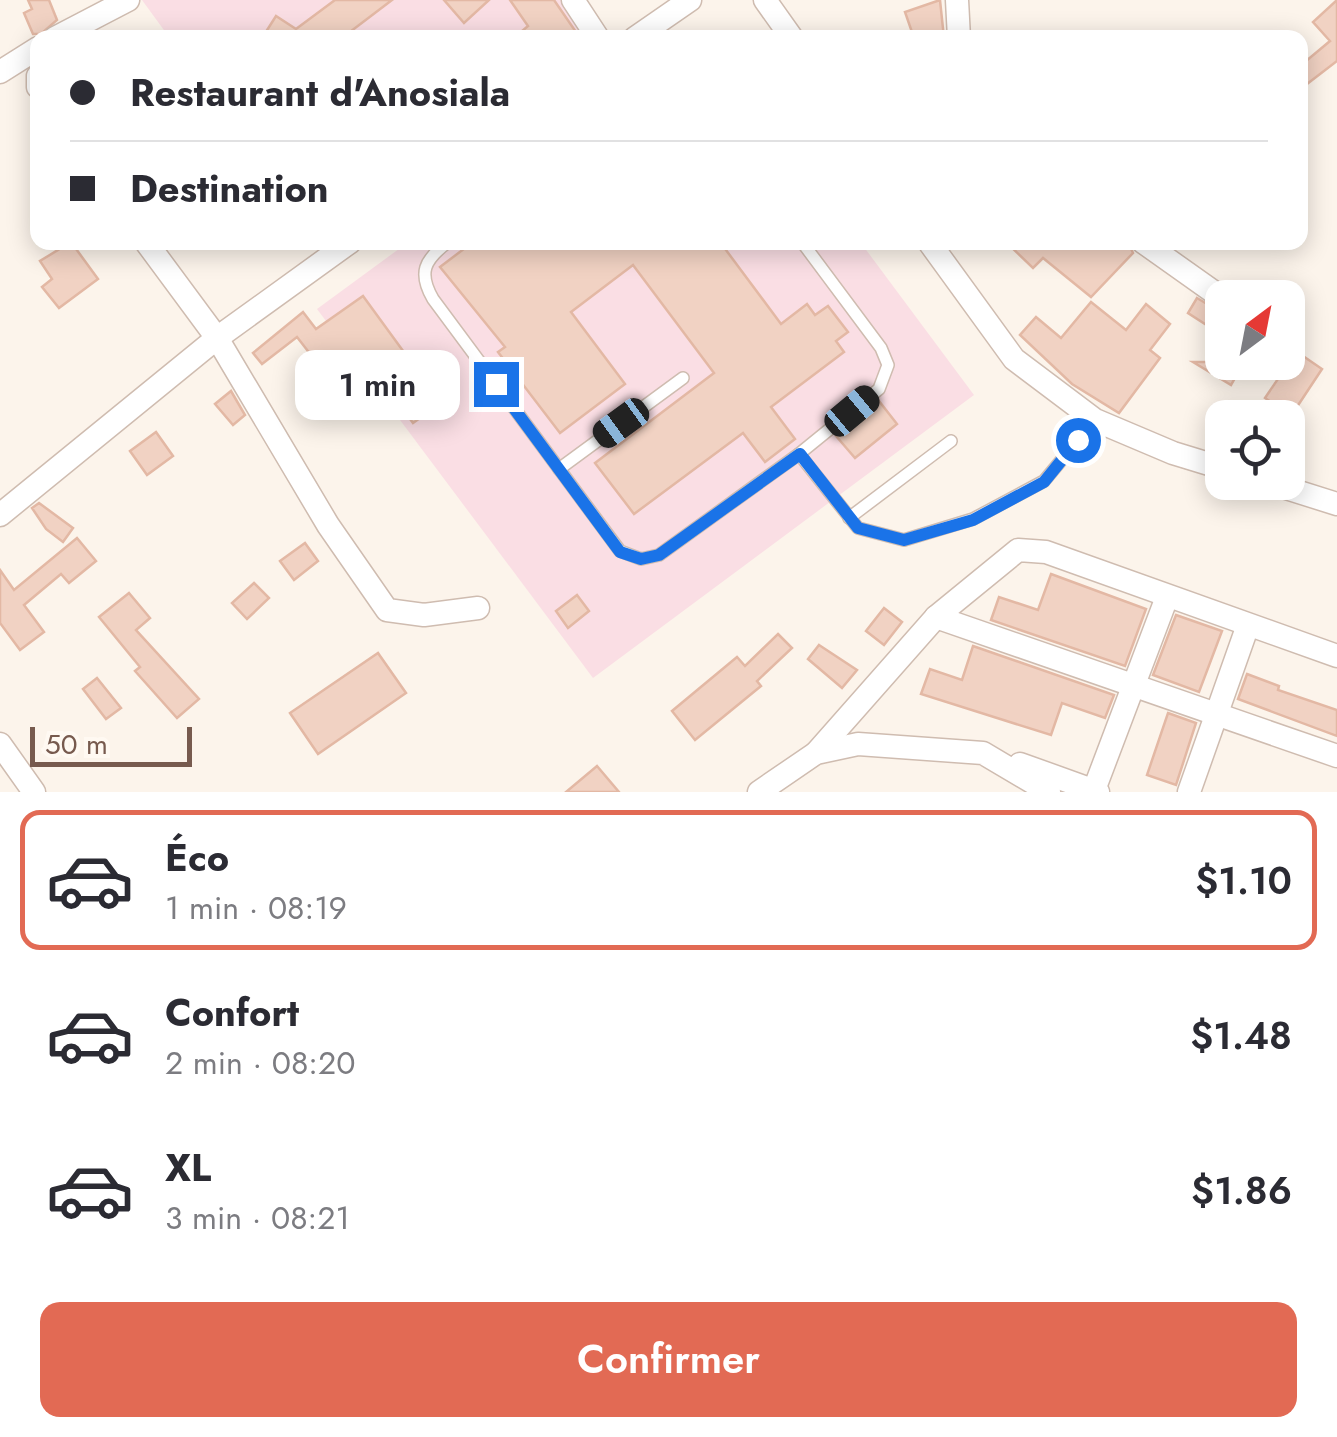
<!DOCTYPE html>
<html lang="fr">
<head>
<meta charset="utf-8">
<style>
	:root { --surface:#fff; --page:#f7f7f7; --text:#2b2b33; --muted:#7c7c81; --line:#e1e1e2; --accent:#e26a54 }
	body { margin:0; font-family:Jost,sans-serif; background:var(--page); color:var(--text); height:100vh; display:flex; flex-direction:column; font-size:38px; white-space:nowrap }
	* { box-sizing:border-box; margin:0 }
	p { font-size:32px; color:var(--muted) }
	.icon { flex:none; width:55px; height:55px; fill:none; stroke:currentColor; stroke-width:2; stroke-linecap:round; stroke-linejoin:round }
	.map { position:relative; height:792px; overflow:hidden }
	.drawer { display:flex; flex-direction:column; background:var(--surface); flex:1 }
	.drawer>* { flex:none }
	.banner { position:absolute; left:30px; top:30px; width:1278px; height:220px; border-radius:20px; box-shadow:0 5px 25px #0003; display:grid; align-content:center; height:220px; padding:0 40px; background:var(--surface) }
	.needle { width:65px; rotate:32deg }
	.tools { position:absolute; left:1205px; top:280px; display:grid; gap:20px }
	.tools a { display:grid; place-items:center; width:100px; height:100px; border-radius:20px; background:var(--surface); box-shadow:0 5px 25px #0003; font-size:50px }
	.scale { position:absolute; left:30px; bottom:25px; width:162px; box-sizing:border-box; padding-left:10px; border:5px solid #775a4e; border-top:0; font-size:28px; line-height:35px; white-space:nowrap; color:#775a4e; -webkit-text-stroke:8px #fff9f2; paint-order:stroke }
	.end { position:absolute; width:45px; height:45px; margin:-22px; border:12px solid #1a73e8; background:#fff; box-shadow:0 0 0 5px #fff }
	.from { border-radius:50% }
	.bubble { position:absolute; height:70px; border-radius:20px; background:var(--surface); box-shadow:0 5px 25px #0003; font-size:32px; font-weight:600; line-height:70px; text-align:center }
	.car { position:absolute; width:30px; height:60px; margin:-30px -15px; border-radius:12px; box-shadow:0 0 8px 2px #0007; background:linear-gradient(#222 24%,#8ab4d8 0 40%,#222 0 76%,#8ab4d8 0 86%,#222 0) }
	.banner b { display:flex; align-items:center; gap:35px; height:95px; font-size:38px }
	.banner b+b { border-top:2px solid var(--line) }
	.banner i { width:25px; height:25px; background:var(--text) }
	ul { padding:18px 0 0; list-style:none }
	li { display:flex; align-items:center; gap:30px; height:140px; margin:0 20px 15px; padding:0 20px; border:5px solid transparent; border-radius:20px }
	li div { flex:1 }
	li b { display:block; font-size:38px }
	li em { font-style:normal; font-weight:600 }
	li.selected { border-color:var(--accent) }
	li>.icon { width:90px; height:90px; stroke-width:1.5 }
	.button { display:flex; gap:20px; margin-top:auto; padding:20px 40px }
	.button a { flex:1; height:115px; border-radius:20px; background:var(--accent); color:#fff; font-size:40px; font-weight:600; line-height:115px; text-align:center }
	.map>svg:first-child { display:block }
	.medical { fill:#fadee4 }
	.building { fill:#f1d2c3; stroke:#e3b8a4; stroke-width:2.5 }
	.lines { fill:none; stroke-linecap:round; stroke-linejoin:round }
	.service-casing { stroke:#cfbcb0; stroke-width:14 }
	.minor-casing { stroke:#cfbcb0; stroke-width:25 }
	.service { stroke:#fff; stroke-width:11 }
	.minor { stroke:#fff; stroke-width:22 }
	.route { stroke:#1a73e8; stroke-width:12 }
</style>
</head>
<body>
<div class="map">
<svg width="1337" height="792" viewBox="0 0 1337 792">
	<rect width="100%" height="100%" fill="#fcf4eb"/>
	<!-- medical -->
	<g class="medical">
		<path d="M142 0H562L589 37H169Z"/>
		<path d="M407 243H861L974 395 593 678 317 309Z"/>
	</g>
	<!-- building -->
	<g class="building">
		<path d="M28 0H49L57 20 41 34H33L24 13 32 9Z"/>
		<path d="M335 0H392L342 38H262L276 16 296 29Z"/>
		<path d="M444 0H489L464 23Z"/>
		<path d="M510 0H554L576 32 569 38H514L528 26Z"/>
		<path d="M940 0 944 38H914L905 12Z"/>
		<path d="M1337 0V61L1307 84 1300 76V66L1330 41 1313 22Z"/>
		<path d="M71 242 98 279 59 308 42 287 52 279 40 261Z"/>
		<path d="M473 242H720L781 324 807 304 815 315 828 306 848 332 836 341 844 352 771 407 795 439 765 462 743 433 634 514 595 463 714 373 633 265 571 312 625 384 560 433 498 352 505 347 440 267Z"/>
		<path d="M1006 242H1128L1133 253 1091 297 1043 258 1033 268Z"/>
		<path d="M363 296 441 403 413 423 368 361 335 386 297 337 262 364 253 353 303 312 316 329Z"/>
		<path d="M1197 298 1222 313V335L1188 313Z"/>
		<path d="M1091 302 1126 330 1146 304 1170 324 1150 350 1160 358 1119 413 1072 384 1020 335 1036 317 1061 338Z"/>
		<path d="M1303 356 1322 369 1291 416 1265 398 1286 367 1292 372Z"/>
		<path d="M1193 362H1244L1231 385Z"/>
		<path d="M231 391 245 415 233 425 215 404Z"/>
		<path d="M879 401 897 424 855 458 836 436Z"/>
		<path d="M156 432 173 456 147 475 130 451Z"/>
		<path d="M39 503 73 528 63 542 46 529 32 508Z"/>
		<path d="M77 538 96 561 69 583 61 574 24 605 44 632 20 650 0 623V570L14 590Z"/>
		<path d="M305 543 318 561 294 580 280 561Z"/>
		<path d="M1051 574 1146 609 1125 666 991 620 999 597 1038 610Z"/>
		<path d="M254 583 269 598 247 619 232 603Z"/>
		<path d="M129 593 150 618 136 630 199 699 177 718 135 671 140 667 99 617Z"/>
		<path d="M577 595 589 611 568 628 556 611Z"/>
		<path d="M884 608 902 622 884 645 866 631Z"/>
		<path d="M1176 615 1222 631 1199 692 1153 675Z"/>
		<path d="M778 634 792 648 757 681 761 686 695 740 672 711 737 657 745 666Z"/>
		<path d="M819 645 857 670 842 688 808 659Z"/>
		<path d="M973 646 1114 695 1105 718 1062 703 1051 735 921 694 930 669 962 680Z"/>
		<path d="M378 653 406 693 318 754 290 713Z"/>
		<path d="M1247 674 1279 686 1278 690 1337 710V736L1238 699Z"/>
		<path d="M97 678 121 708 106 719 83 689Z"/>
		<path d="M1168 713 1196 723 1176 785 1147 775Z"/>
		<path d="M597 766 619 792H566Z"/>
	</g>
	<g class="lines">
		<defs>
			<g id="service">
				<path d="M448 242C424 260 418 273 433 299L620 551 641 559 659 555 799 454"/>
				<path d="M802 242 881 348 888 365 879 389 799 454 858 528 904 540 973 519 1044 481 1095 420"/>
				<path d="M559 469 683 378"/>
				<path d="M849 518 951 441"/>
			</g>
			<g id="minor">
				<path d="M573 0 598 38"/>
				<path d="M765 0 792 38"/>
				<path d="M957 0 959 38"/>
				<path d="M55 38 128 0"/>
				<path d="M635 38 690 0"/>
				<path d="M0 72 38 48"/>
				<path d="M38 76V87"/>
				<path d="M146 242 217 338 328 525 387 610 424 615 478 608"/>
				<path d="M929 242 1014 359 1095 420 1173 453 1222 468"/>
				<path d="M1143 242 1222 298"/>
				<path d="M1267 482 1337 504"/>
				<path d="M0 515 217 338 350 242"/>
				<path d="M936 617 1337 756"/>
				<path d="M0 744 34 792"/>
				<path d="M816 753 936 617 1018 550 1046 552 1337 656"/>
				<path d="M1020 764 1098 792"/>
				<path d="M1094 790 1167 597"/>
				<path d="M759 792 816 753 858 744 983 753 1049 792"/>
				<path d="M1189 792 1248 625"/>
			</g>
		</defs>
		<!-- service casing -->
		<use href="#service" class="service-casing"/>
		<!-- minor casing -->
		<use href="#minor" class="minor-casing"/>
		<!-- service -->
		<use href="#service" class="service"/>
		<!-- minor -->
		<use href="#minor" class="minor"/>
	</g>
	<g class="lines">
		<!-- route -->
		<path class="route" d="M496 384 620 552 641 559 659 555 800 454 858 528 904 540 973 520 1044 482 1078 440"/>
	</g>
</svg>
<div class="tools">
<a><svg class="needle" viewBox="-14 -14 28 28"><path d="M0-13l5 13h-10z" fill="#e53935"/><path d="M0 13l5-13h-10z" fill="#7c7c81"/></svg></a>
<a><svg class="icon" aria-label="locate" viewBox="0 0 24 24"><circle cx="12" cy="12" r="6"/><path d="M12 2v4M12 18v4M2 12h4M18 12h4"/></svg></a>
</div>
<div class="scale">50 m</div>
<i class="end from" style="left:1078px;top:440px"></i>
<i class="end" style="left:496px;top:384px"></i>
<div class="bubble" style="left:295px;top:350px;width:165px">1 min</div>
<i class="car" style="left:852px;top:411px;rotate:50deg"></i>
<i class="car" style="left:621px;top:423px;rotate:234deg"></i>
<div class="banner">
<b><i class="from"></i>Restaurant d'Anosiala</b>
<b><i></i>Destination</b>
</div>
</div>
<section class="drawer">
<ul>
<li class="selected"><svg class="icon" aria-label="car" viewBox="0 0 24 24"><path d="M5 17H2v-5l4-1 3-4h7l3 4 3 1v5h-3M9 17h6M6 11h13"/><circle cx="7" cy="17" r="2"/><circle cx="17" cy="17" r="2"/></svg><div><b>Éco</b><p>1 min · 08:19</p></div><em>$1.10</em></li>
<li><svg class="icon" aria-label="car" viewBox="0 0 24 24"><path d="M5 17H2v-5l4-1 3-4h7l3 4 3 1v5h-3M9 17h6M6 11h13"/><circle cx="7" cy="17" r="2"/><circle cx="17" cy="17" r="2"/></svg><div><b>Confort</b><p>2 min · 08:20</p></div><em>$1.48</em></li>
<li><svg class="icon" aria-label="car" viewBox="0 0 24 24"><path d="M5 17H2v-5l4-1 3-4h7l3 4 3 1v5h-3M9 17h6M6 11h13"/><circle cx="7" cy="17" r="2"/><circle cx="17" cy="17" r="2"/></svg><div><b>XL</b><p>3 min · 08:21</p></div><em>$1.86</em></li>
</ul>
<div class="button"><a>Confirmer</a></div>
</section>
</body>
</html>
